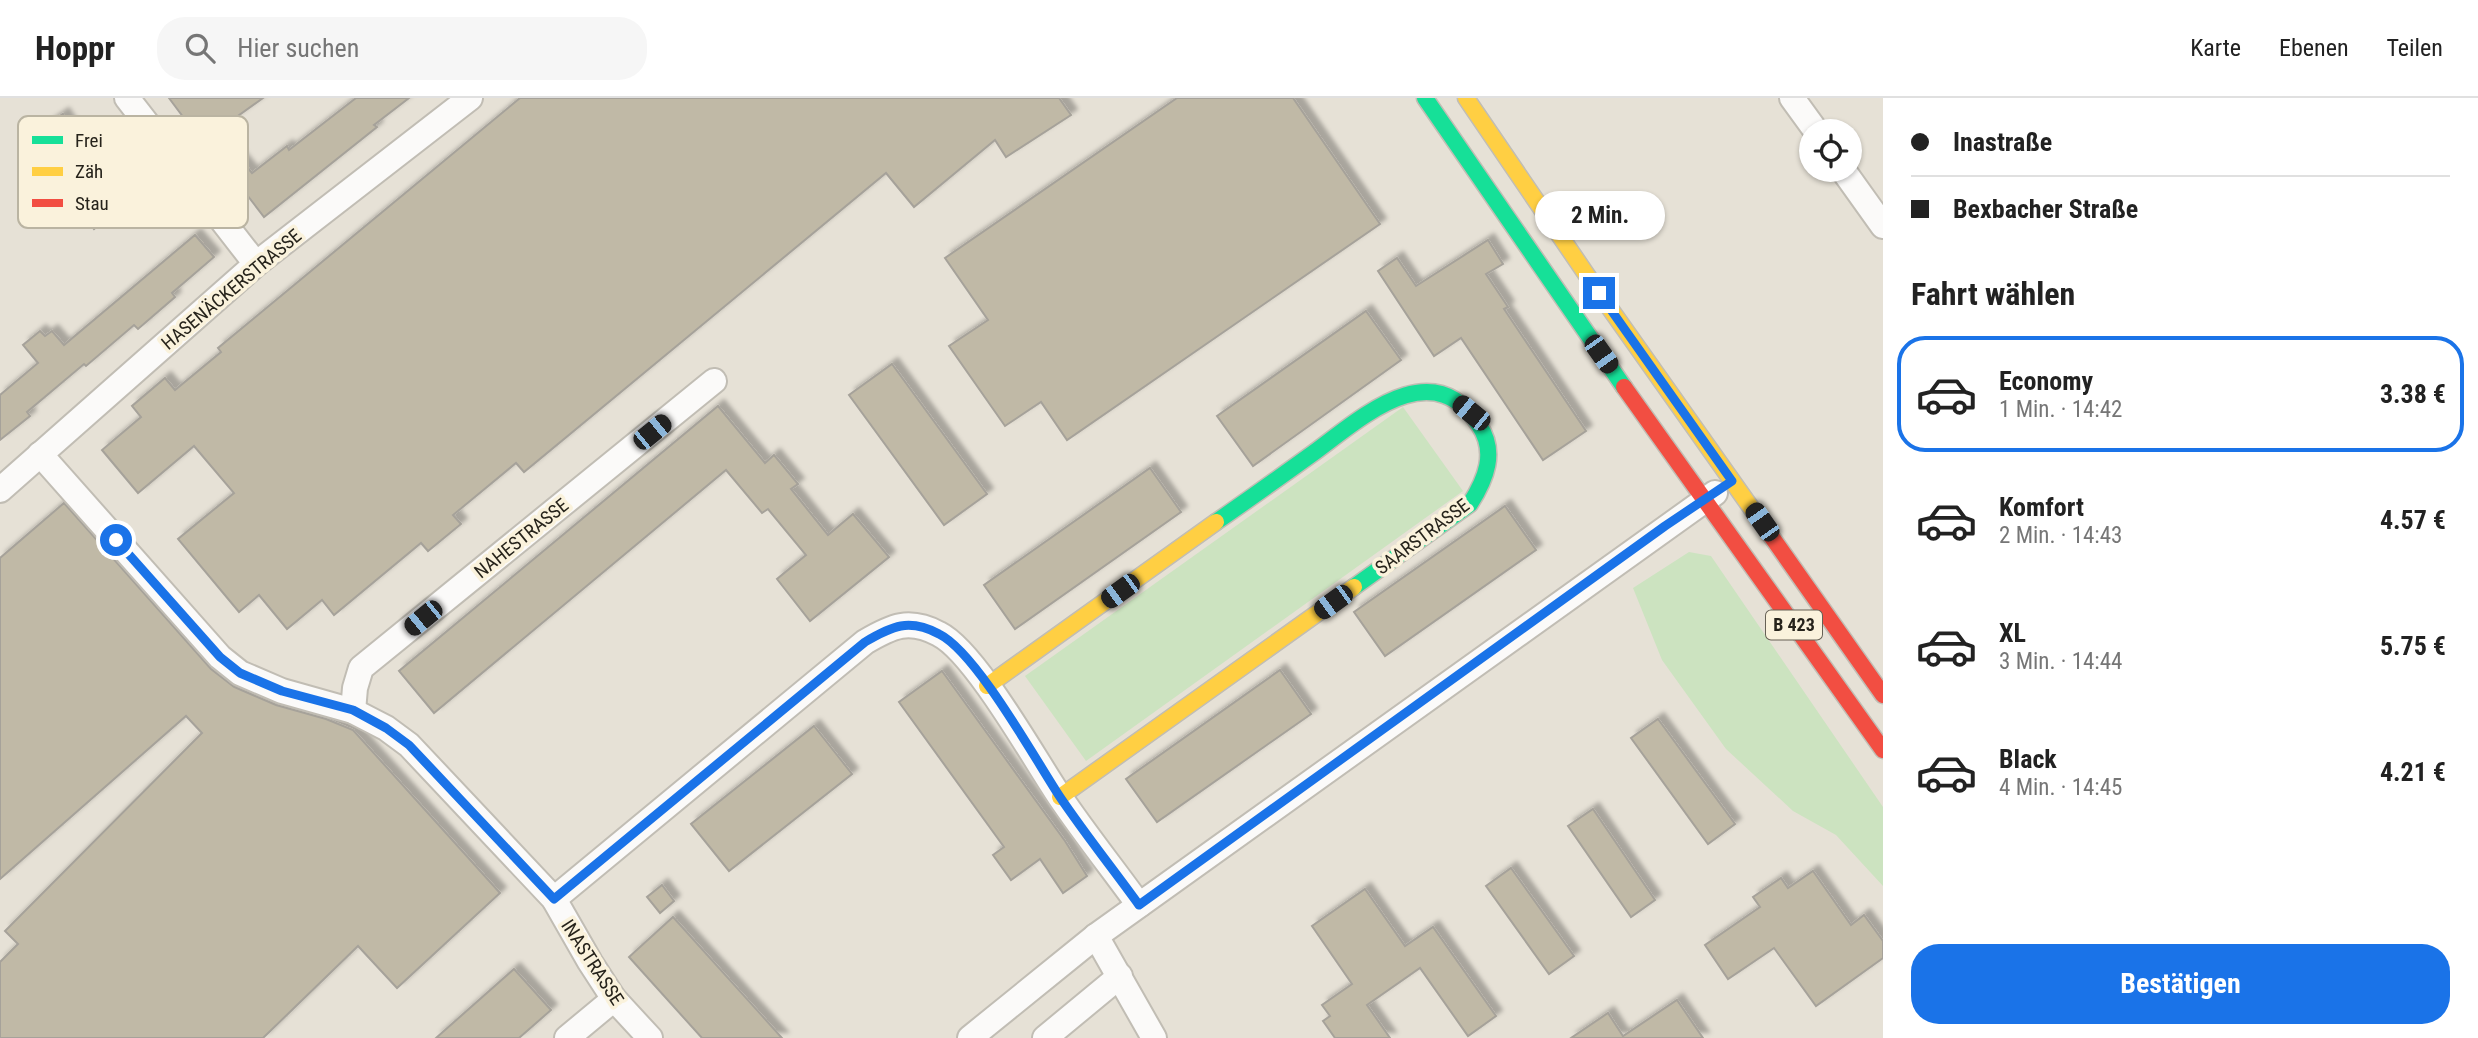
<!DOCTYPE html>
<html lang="de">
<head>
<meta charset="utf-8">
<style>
	:root { --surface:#fff; --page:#f6f6f6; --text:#222; --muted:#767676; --line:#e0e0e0; --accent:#1a73e8 }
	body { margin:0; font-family:"Roboto Condensed",sans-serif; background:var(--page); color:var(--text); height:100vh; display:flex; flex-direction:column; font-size:26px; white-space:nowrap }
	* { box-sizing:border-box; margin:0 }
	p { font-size:23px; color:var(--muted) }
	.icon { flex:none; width:38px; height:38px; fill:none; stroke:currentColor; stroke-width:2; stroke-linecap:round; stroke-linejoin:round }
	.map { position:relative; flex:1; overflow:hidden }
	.drawer { display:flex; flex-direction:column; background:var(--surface); width:595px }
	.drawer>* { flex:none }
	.top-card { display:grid; align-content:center; height:154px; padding:0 28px; background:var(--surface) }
	.tools { position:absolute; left:1799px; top:21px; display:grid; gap:14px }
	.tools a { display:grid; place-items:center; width:63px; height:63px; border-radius:50%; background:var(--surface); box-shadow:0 2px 5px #0004; font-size:35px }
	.end { position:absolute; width:32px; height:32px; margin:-16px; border:9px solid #1a73e8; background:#fff; box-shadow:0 0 0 4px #fff }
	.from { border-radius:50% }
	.bubble { position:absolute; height:49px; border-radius:24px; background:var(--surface); box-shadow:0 2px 5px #0004; font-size:23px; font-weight:700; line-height:49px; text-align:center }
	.car { position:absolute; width:21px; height:42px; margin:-21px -10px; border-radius:9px; box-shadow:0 0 5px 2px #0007; background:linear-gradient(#222 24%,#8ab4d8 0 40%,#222 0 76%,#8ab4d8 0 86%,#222 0) }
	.top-card b { display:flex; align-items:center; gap:24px; height:66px; font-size:26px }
	.top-card b+b { border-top:2px solid var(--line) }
	.top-card i { width:18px; height:18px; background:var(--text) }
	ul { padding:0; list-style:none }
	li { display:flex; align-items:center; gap:21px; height:116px; margin:0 14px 10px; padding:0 14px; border:4px solid transparent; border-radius:28px }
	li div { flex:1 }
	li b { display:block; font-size:26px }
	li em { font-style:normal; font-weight:700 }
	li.current { border-color:var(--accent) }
	li>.icon { width:63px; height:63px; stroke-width:1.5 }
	h2 { padding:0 28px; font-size:32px; line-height:84px }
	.action { display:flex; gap:14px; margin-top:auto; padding:14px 28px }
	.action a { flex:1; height:80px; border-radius:28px; background:var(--accent); color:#fff; font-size:28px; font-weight:700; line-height:80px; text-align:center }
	header { display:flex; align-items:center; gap:42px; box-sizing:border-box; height:98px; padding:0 35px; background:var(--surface); border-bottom:2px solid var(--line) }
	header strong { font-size:33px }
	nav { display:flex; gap:38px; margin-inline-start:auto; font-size:24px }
	.search { width:490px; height:63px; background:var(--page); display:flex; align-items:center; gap:18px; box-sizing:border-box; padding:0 24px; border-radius:28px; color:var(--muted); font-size:26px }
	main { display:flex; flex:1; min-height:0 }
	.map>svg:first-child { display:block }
	.green { fill:#cce3c0 }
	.building { fill:#c0b9a6; stroke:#a6a29a; stroke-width:2; filter:url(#shadow) }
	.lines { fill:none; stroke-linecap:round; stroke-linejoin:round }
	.street-casing { stroke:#c1bdb4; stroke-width:28 }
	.fast-casing { stroke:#c1bdb4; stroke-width:19 }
	.slow-casing { stroke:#c1bdb4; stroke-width:19 }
	.jam-casing { stroke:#c1bdb4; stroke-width:19 }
	.street { stroke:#fbfaf9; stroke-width:24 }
	.fast { stroke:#16e098; stroke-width:16 }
	.slow { stroke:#ffcf43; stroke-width:16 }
	.jam { stroke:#f24e42; stroke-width:16 }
	.route { stroke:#1a73e8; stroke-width:9 }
	.labels { text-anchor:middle; stroke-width:7; stroke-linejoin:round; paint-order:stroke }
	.shield { fill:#faf2dc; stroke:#666155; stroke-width:2 }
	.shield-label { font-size:18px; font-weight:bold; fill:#26231b }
	.street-label { font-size:19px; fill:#26231b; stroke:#faf2dc }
	.key { fill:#faf2dc; stroke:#bab4a2; stroke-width:2 }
	.key-label { font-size:19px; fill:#26231b }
</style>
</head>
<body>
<header>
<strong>Hoppr</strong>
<div class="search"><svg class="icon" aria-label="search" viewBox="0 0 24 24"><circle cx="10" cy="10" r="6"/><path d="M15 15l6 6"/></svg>Hier suchen</div>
<nav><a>Karte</a><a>Ebenen</a><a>Teilen</a></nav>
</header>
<main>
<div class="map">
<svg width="1883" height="940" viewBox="0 0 1883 940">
	<defs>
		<filter id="shadow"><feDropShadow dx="6" dy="-6" stdDeviation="2" flood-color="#0004"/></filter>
	</defs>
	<rect width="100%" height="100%" fill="#e6e1d6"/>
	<!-- green -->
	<g class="green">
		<path d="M1403 309 1463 393 1086 663 1025 578Z"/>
		<path d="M1689 454 1711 458 1883 709V788L1836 737 1793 713 1726 651 1662 562 1633 490Z"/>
	</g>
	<!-- building -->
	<g class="building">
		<path d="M169 0H263L217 33 252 75 287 48 289 52 356 0H409L374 27 377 29 264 119 234 80 232 82 207 51Z"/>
		<path d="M520 0H1059L1071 17 1006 59 995 42 914 109 886 75 524 374 516 365 453 417 461 426 428 453 421 445 334 517 322 502 287 531 259 497 239 514 178 441 234 395 194 348 138 395 102 352 141 319 132 308 165 280 175 292 221 254 218 250Z"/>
		<path d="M1177 0H1293L1380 126 1067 342 1041 304 1005 328 949 248 988 222 945 160Z"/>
		<path d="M63 16 86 50 62 67 52 53 58 49 44 29Z"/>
		<path d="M96 100 111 117 94 131 80 114Z"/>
		<path d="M195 137 214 159 172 195 175 199 153 218 138 231 134 227 86 268 84 266 27 314 30 318 0 342V297L38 265 23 247 40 233 45 238 52 233 64 247Z"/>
		<path d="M1488 142 1503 166 1486 176 1508 209 1504 211 1586 333 1543 362 1461 240 1434 258 1378 173 1397 160 1416 188Z"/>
		<path d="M1366 213 1401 262 1253 368 1217 318Z"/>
		<path d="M892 266 987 396 944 427 849 297Z"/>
		<path d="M718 308 765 365 774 357 798 386 791 391 828 437 853 416 889 459 810 523 777 481 806 457 768 411 762 415 726 372 434 615 399 573Z"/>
		<path d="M1150 370 1181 414 1015 531 984 487Z"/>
		<path d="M64 405 211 571 234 589 276 607 326 621 353 632 500 795 397 890 358 848 263 940H0V864L18 846 5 833 202 635 186 618 0 781V460Z"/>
		<path d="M1505 408 1536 452 1385 558 1354 514Z"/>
		<path d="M1280 572 1311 616 1157 724 1126 681Z"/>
		<path d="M942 573 1065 743 1087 778 1063 795 1040 761 1011 782 993 757 1004 749 899 604Z"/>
		<path d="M1658 621 1735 726 1708 746 1631 640Z"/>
		<path d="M814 628 852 676 729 773 691 726Z"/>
		<path d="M1593 711 1655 802 1631 819 1568 728Z"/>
		<path d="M1511 770 1574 858 1549 876 1486 788Z"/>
		<path d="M1813 773 1851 827 1864 817 1883 843V860L1816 908 1774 850 1728 881 1705 847 1760 809 1753 799 1781 780 1788 790Z"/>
		<path d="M662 787 674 803 660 815 647 799Z"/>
		<path d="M1365 791 1405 848 1433 829 1496 918 1468 938 1420 870 1367 907 1390 940H1335L1323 923 1330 918 1322 907 1352 886 1312 828Z"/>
		<path d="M673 819 782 940H702L629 859Z"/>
		<path d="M514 871 551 912 519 940H436Z"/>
		<path d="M1677 902 1703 940H1571L1608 915 1623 938Z"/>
	</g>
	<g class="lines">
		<defs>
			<g id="street">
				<path d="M127 0 256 166"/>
				<path d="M1792 0 1816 33"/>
				<path d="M1843 72 1883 128"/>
				<path d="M40 356 220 559 240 575 282 593 353 613 386 630 409 647 554 801 590 864 614 901 650 940"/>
				<path d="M0 392 256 166 470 0"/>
				<path d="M353 613 355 590 361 570 714 283"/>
				<path d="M554 801 865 544C892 528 909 520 939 536 975 554 1035 662 1060 699 1085 736 1113 771 1139 807"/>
				<path d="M1096 838 1154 940"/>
				<path d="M567 940 614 901"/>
				<path d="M970 940 1096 838 1715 395"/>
				<path d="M1045 940 1120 878"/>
			</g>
			<g id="fast">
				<path d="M1425 0 1624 289"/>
				<path d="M1216 424C1248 402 1280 379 1312 356 1359 322 1431 253 1479 327 1497 354 1486 381 1470 406L1354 489"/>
			</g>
			<g id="slow">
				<path d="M1466 0 1599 195 1764 428"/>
				<path d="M987 588 1216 424"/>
				<path d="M1060 699 1354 489"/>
			</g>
			<g id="jam">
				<path d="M1624 289 1883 652"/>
				<path d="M1764 428 1883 597"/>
			</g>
		</defs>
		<!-- street casing -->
		<use href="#street" class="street-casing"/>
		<!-- fast casing -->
		<use href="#fast" class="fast-casing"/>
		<!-- slow casing -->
		<use href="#slow" class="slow-casing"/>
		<!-- jam casing -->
		<use href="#jam" class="jam-casing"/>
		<!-- street -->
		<use href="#street" class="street"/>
		<!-- fast -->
		<use href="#fast" class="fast"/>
		<!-- slow -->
		<use href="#slow" class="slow"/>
		<!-- jam -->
		<use href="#jam" class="jam"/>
	</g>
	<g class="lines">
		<!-- route -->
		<path class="route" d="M116 442 220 559 240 575 282 593 353 612 386 630 409 647 554 801 865 544C892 528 909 520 939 536 976 554 1035 661 1060 699 1085 736 1113 771 1139 807L1665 428 1732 383 1599 195"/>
	</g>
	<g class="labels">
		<!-- shield labels -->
		<rect class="shield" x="1766" y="512.5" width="56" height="29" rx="5"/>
		<g class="shield-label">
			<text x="1794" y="533">B 423</text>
		</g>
		<!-- street labels -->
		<g class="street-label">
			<text transform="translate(231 191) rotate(-40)" y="7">HASENÄCKERSTRASSE</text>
			<text transform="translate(1422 438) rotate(-37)" y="7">SAARSTRASSE</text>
			<text transform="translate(521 440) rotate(-39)" y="7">NAHESTRASSE</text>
			<text transform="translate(593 864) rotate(57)" y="7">INASTRASSE</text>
		</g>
	</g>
	<!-- legend -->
	<rect x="18" y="18" width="230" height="112" rx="10" class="key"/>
	<rect x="32" y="38" width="31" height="8" fill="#16e098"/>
	<rect x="32" y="69" width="31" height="9" fill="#ffcf43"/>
	<rect x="32" y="101" width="31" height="8" fill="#f24e42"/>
	<g class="key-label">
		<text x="75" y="49">Frei</text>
		<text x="75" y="80">Zäh</text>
		<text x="75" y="112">Stau</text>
	</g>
</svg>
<div class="tools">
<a><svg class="icon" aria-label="locate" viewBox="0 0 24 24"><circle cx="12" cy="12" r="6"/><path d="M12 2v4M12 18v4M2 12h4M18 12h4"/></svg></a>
</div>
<i class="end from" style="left:116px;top:442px"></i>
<i class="end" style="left:1599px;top:195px"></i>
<div class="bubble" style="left:1535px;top:93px;width:130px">2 Min.</div>
<i class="car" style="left:1601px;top:256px;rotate:145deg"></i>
<i class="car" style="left:1471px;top:315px;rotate:309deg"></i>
<i class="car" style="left:652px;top:334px;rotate:51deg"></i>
<i class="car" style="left:1762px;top:424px;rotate:325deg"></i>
<i class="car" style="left:1120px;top:493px;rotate:234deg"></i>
<i class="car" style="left:1333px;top:504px;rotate:234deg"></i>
<i class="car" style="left:423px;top:520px;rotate:231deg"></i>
</div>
<section class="drawer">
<div class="top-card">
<b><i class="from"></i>Inastraße</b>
<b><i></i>Bexbacher Straße</b>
</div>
<h2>Fahrt wählen</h2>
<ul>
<li class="current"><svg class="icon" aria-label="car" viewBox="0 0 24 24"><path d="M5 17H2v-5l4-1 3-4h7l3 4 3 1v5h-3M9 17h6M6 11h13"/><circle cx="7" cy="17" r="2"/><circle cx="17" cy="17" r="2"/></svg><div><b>Economy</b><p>1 Min. · 14:42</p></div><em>3.38 €</em></li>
<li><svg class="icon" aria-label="car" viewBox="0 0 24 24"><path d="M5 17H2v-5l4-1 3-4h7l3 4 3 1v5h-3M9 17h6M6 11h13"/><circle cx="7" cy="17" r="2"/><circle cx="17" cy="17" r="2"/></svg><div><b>Komfort</b><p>2 Min. · 14:43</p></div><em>4.57 €</em></li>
<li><svg class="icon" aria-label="car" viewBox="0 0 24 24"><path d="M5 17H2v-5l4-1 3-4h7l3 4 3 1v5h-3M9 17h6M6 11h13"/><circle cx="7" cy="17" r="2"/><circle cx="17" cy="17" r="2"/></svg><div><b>XL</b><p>3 Min. · 14:44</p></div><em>5.75 €</em></li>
<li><svg class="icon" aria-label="car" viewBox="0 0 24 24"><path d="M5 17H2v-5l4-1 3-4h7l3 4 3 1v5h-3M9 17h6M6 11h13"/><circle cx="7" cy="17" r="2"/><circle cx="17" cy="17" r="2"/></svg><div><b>Black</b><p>4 Min. · 14:45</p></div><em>4.21 €</em></li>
</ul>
<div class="action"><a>Bestätigen</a></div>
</section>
</main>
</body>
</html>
